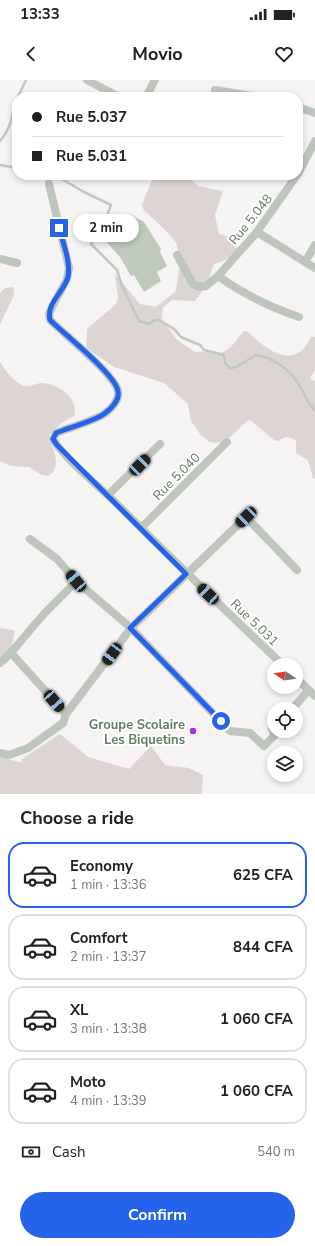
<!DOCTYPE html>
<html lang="en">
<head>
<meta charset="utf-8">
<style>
	:root { --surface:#fff; --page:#f6f6f6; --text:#222; --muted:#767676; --line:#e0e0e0; --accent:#2563eb }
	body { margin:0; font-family:"Nunito Sans",sans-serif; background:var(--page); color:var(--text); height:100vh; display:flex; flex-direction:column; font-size:15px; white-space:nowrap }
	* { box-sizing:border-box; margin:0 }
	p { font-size:13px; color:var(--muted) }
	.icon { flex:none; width:22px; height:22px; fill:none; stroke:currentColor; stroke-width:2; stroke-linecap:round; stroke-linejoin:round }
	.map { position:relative; height:714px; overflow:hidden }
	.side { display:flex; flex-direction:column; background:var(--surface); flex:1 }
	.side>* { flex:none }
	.banner { position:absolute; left:12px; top:12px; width:291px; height:88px; border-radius:16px; box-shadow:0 2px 6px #0003; display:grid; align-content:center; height:88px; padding:0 20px; background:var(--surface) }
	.needle { width:26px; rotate:283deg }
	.controls { position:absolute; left:267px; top:578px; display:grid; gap:8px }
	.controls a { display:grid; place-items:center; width:36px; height:36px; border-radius:50%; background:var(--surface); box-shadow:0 2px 6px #0003; font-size:20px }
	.end { position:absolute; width:18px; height:18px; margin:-9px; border:5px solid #2563eb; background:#fff; box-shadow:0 0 0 2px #fff }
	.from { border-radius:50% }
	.bubble { position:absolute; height:28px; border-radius:14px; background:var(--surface); box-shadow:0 2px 6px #0003; font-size:13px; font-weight:700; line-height:28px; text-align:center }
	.car { position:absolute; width:12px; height:24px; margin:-12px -6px; border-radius:5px; box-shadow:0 0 3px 1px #0007; background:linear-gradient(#222 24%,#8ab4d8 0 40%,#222 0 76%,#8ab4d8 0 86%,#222 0) }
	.banner b { display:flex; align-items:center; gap:14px; height:38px; font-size:15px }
	.banner b+b { border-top:1px solid var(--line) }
	.banner i { width:10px; height:10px; background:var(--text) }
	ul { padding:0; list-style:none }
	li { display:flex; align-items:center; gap:12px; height:66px; margin:0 8px 6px; padding:0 12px; border:2px solid var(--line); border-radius:16px }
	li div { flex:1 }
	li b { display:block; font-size:15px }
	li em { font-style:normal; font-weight:700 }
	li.on { border-color:var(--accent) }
	li>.icon { width:36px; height:36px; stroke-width:1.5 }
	h2 { padding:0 20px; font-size:18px; line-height:48px }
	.pay { display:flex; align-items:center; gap:10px; height:44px; padding:0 20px; font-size:15px }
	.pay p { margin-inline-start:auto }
	.primary-button { display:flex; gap:8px; margin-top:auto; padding:8px 20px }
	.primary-button a { flex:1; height:46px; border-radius:24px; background:var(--accent); color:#fff; font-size:16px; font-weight:700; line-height:46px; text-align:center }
	.status { display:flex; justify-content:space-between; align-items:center; height:28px; padding:0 20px; background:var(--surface); direction:ltr }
	.status svg { height:11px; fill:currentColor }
	header { display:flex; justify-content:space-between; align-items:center; height:52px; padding:0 20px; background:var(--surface); font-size:18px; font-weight:700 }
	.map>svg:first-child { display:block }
	.green { fill:#ddd5d4 }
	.water { fill:#bfcabd }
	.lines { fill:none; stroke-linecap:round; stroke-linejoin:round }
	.stream { stroke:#bfcabd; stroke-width:2.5 }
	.street { stroke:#bdc5bc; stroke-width:8 }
	.route { stroke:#2563eb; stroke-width:5 }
	.poi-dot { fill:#ac2bde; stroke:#fff; stroke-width:1.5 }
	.labels { text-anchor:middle; stroke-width:4; stroke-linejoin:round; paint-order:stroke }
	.street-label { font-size:13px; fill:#647d62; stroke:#fff }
	.poi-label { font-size:13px; font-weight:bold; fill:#647d62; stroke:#fff; text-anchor:end }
</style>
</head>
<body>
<div class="status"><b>13:33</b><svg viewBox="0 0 49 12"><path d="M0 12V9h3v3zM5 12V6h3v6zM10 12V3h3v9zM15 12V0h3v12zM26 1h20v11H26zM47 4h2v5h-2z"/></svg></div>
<header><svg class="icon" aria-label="back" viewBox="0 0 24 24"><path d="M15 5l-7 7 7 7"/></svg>Movio<svg class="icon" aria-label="heart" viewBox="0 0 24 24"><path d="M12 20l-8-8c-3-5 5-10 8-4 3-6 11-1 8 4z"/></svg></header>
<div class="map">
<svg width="315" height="714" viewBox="0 0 315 714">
	<rect width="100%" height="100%" fill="#f6f3f4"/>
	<!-- green -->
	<g class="green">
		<path d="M154 95H191L190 98 198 106 223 111 215 135 219 154 236 158C243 174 226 180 214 184L206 206 195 221 172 220 163 228 162 239 176 259 195 272C206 270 212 274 220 273 230 271 238 258 244 251H247C260 263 283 285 301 271 305 268 309 260 312 256L315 257V290L310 298 315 302V399L313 398 308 380 296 373V361C291 356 284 356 279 361L274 360 250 340 247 341 226 361 216 363 209 362 200 354 191 341 188 324 164 303 114 287 88 269 86 265 87 249 116 224 118 217 115 194 140 224 156 227 175 212C179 200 181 175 176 163 172 155 150 136 143 129L142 125Z"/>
		<path d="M13 207 14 215 0 245V213L5 208Z"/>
		<path d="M0 282C6 291 13 302 24 306 29 308 36 303 42 303 58 304 80 318 74 336L60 344 49 355C52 371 63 384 49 396L42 395 29 387 11 386 0 381Z"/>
		<path d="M0 548 14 550 15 551 11 569 0 578Z"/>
		<path d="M60 654 88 677 129 689 151 666 165 685 189 688 203 695 202 714H0V677L23 683 21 680Z"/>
	</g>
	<!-- water -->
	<path class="water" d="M129 134 144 142 161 169 160 172 167 186 157 192 161 201 144 212 134 195 131 196 120 177 102 157C108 146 117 137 129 134Z"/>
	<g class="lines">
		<!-- stream -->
		<g class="stream">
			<path d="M18 17 26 0"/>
			<path d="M0 61C12 47 11 36 17 20"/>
			<path d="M0 85 17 88"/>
			<path d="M55 95 84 112 111 125 105 140 91 164 117 190 122 206 139 241 149 244 155 240H159L174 249 181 257 200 265 204 270 224 275 225 283 230 288 236 287 256 275C276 278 293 292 302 310 306 318 309 325 315 331"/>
		</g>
		<!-- street -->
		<g class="street">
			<path d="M87 0 119 17"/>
			<path d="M215 10 259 17"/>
			<path d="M146 17 155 0"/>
			<path d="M298 27 315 33"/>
			<path d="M298 94 315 61"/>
			<path d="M297 95 257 152 218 196C243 214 270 227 299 237"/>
			<path d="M49 104 69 188 67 199 49 233 50 240C64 254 115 295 118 311 120 320 111 329 104 334 94 341 68 348 56 353L53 359C68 383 97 404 117 424 171 478 227 532 283 585"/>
			<path d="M257 152 315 188"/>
			<path d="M177 175 193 204 200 207 206 206 218 196"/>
			<path d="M0 179 17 183"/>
			<path d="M305 182 315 165"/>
			<path d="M108 415 160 364"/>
			<path d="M141 448 227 362"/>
			<path d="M30 459 57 479 76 501 131 548 230 651 250 653 264 666 275 655 272 649 274 647"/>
			<path d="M12 574 66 634 131 548 246 437 297 490"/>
			<path d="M0 583C14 572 24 556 37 542 49 527 63 516 76 501"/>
			<path d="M296 598 315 616"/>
			<path d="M292 629 309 610"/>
			<path d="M0 673 9 675 28 668 63 643 66 634"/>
		</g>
	</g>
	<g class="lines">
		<!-- route -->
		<path class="route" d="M59 148C63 163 71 182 68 197 64 212 46 223 50 240 64 254 115 294 118 311 120 320 111 329 104 334 94 341 68 348 56 353L53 359 57 365 186 494 130 548 221 641"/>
	</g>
	<!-- markers -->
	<circle class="poi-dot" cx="193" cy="651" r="4"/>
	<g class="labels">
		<!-- street labels -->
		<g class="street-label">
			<text transform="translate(250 139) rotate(-51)" y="5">Rue 5.048</text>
			<text transform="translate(176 396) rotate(-45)" y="5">Rue 5.040</text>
			<text transform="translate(255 542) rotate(44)" y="5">Rue 5.031</text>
		</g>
		<!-- poi labels -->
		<g class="poi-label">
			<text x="185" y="649">Groupe Scolaire<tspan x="185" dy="15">Les Biquetins</tspan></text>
		</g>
	</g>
</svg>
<div class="controls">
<a><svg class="needle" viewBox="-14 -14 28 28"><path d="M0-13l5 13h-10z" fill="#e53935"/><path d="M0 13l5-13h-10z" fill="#767676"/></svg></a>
<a><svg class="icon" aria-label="locate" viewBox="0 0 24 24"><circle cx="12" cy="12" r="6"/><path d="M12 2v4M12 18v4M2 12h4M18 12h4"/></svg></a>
<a><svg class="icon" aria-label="layers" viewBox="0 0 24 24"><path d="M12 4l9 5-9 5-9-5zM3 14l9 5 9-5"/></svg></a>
</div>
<i class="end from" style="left:221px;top:641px"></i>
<i class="end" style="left:59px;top:148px"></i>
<div class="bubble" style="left:73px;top:134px;width:66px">2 min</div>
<i class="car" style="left:140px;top:385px;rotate:45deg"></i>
<i class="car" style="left:246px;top:437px;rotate:226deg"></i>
<i class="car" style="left:76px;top:501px;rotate:320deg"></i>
<i class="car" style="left:208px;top:514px;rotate:313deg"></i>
<i class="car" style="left:112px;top:574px;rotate:216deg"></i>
<i class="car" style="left:54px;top:621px;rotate:139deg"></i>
<div class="banner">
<b><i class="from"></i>Rue 5.037</b>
<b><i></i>Rue 5.031</b>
</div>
</div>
<section class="side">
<h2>Choose a ride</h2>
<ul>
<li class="on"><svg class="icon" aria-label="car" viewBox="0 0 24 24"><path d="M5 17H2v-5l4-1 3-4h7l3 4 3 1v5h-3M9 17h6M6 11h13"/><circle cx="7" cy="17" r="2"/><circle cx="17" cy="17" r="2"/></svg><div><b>Economy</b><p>1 min · 13:36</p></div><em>625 CFA</em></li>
<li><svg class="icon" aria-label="car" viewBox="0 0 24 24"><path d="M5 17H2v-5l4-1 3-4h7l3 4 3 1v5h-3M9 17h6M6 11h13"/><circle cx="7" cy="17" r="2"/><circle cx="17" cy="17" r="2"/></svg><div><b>Comfort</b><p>2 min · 13:37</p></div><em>844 CFA</em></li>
<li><svg class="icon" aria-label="car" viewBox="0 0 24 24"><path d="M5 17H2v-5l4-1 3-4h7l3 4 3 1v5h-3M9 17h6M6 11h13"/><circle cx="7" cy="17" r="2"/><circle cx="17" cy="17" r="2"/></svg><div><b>XL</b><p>3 min · 13:38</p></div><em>1 060 CFA</em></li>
<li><svg class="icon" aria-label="car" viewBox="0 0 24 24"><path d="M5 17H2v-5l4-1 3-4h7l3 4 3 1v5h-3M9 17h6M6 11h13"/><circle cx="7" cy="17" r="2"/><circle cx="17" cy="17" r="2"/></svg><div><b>Moto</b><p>4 min · 13:39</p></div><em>1 060 CFA</em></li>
</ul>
<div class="pay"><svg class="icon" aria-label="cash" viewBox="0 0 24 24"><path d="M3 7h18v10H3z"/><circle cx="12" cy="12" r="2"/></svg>Cash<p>540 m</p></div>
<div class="primary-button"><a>Confirm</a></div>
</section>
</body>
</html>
